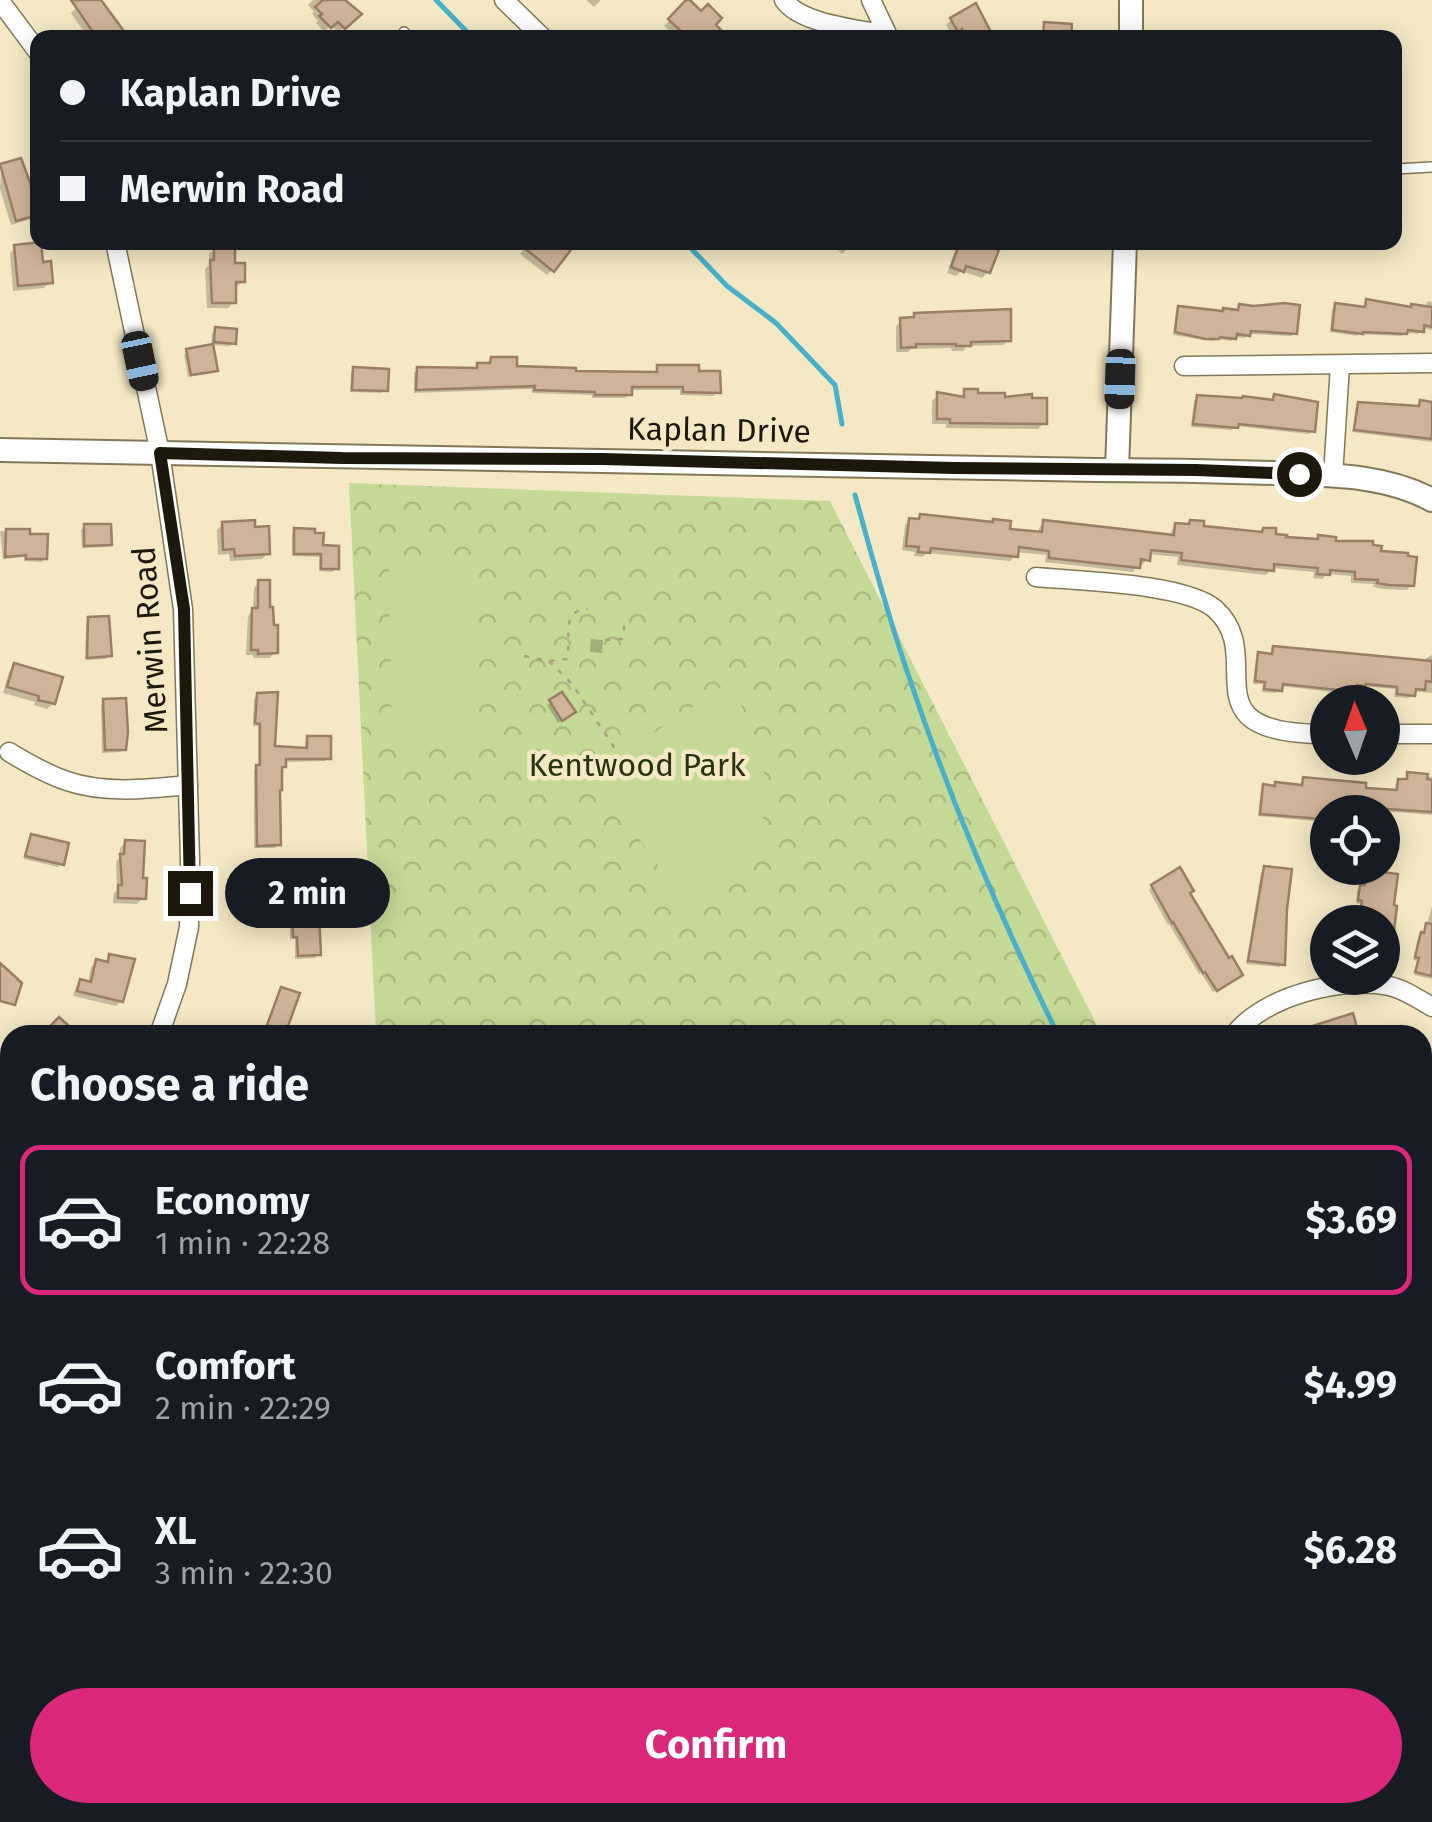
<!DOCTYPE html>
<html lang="en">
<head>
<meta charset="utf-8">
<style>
	:root { --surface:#171b24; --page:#242831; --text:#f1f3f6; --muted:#9ea1a6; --line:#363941; --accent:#db2777 }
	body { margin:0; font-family:"Fira Sans",sans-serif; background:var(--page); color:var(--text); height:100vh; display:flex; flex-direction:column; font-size:38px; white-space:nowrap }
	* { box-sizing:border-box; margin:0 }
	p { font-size:32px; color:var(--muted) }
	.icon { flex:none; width:55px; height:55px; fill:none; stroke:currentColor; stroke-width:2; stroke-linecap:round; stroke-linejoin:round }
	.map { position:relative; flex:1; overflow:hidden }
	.panel { position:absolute; left:0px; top:1025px; width:1432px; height:798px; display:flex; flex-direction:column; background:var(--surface); border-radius:30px 30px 0 0; box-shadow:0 5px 25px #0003 }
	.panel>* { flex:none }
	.top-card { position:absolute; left:30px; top:30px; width:1372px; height:220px; border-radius:20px; box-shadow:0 5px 25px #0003; display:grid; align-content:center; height:220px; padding:0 30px; background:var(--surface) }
	.needle { width:65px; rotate:358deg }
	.controls { position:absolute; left:1310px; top:685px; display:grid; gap:20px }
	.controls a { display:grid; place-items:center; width:90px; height:90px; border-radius:50%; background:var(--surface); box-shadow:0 5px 25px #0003; font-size:50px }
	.end { position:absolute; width:45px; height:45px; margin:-22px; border:12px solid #1c180b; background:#fff; box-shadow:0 0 0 5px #fff }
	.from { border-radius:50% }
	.bubble { position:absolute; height:70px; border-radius:35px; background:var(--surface); box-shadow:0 5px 25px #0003; font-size:32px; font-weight:700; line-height:70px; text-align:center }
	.car { position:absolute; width:30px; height:60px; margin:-30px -15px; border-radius:12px; box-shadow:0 0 8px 2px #0007; background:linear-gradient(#222 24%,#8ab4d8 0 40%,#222 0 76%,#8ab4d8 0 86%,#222 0) }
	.top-card b { display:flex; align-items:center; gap:35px; height:95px; font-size:38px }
	.top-card b+b { border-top:2px solid var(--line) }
	.top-card i { width:25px; height:25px; background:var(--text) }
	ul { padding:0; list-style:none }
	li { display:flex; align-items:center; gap:30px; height:150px; margin:0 20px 15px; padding:0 10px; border:5px solid transparent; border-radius:20px }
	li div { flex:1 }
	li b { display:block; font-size:38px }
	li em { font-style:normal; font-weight:700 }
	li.current { border-color:var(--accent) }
	li>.icon { width:90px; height:90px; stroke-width:1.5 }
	h2 { padding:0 30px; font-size:45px; line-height:120px }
	.action { display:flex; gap:20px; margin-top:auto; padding:20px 30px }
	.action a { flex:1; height:115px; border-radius:60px; background:var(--accent); color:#fff; font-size:40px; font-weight:700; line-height:115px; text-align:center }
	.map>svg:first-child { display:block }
	.forest { fill:url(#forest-crowns) }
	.garden { fill:#c6da97 }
	.shadow { fill:#0003 }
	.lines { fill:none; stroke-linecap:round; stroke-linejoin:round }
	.stream { stroke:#48b0cb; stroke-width:5 }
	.building { fill:#d0b499; stroke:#9a7f66; stroke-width:2.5 }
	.service-casing { stroke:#827857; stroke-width:12 }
	.minor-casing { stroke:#827857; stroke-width:21 }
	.tertiary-casing { stroke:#827857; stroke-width:26 }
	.secondary-casing { stroke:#827857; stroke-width:29 }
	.path { stroke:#aaa184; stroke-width:2.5; stroke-dasharray:5 8; stroke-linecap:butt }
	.service { stroke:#fff; stroke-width:9 }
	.minor { stroke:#fff; stroke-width:18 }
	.tertiary { stroke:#fff; stroke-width:22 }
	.secondary { stroke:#fde5e6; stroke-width:25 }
	.route { stroke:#1c180b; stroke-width:12 }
	.labels { text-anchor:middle; stroke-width:9; stroke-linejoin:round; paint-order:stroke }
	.street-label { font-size:32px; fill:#1c180b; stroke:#f4e9c4 }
	.park-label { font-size:32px; fill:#293211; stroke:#f4e9c4 }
</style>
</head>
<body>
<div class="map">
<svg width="1432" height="1822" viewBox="0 0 1432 1822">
	<defs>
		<pattern id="forest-crowns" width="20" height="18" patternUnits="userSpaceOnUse" patternTransform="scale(2.5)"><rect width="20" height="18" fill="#c6da97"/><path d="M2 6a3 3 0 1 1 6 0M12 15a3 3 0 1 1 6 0" fill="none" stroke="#aaba81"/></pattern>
	</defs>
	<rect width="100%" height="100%" fill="#f4e9c4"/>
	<!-- forest -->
	<path class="forest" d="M349 483 830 501 1102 1035H376Z"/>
	<!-- garden -->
	<g class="garden">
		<path d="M471 560 477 739 392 742 389 562Z"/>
		<path d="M730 681 763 753 765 812 758 833 738 863 715 886 687 907 594 774Z"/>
	</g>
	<!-- shadow -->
	<g class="shadow">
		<path d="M98 0 125 38H88L71 13 76 8Z"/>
		<path d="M313 0H345L358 14 338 33 331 25 324 32 316 23 318 21 312 14 314 12 308 5Z"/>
		<path d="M586 0H601L594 7Z"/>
		<path d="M688 2 712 25 713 38H677L664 26Z"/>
		<path d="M951 20 992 38H959L956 33 952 35 946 25Z"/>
		<path d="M1 166 36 214 31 219 11 225 0 189Z"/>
		<path d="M529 242 552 270 547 275 520 254Z"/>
		<path d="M831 242H854L842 254Z"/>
		<path d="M947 242H974L988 272 982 278 961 271 956 276 947 273 956 248Z"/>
		<path d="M1215 242H1227L1220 250 1213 245Z"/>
		<path d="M15 248 41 264 50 282 44 288 13 291 10 253Z"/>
		<path d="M215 248 233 266 243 281 237 287H234V302L228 308H207L205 269 209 265V254Z"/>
		<path d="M1428 301 1432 302V330L1422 328 1418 334 1405 333 1402 336 1359 334 1357 336 1330 332 1332 309 1336 306 1363 310 1367 302 1409 309 1424 308Z"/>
		<path d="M1240 306 1294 333 1291 336 1249 334 1244 338 1235 337 1231 341 1216 339 1213 341 1173 335 1176 312 1179 308 1236 312Z"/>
		<path d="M915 315 1009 340 1003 345 967 346 963 351H952L951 348 911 349 908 352H896V326L902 320H910Z"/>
		<path d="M216 330 233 343 230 346 211 345 212 333Z"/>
		<path d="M188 351 215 370 212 373 188 377 184 355Z"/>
		<path d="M492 359 514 369 573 373 654 374 658 368 697 374 718 392 714 396 680 395V390H629L626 398H592V395L532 393V389L414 393V373L418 369 473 370Z"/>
		<path d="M354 370 385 390 382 393 350 392 351 373Z"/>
		<path d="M965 392 976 395 1044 423 1038 429 946 428V424H932V401L938 395 959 398Z"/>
		<path d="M1274 397 1312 431 1309 434 1236 426 1232 430 1191 427 1194 401 1198 398 1271 400Z"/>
		<path d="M1420 403 1432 404V442L1352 432 1356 408 1359 404 1417 406Z"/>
		<path d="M921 517 1038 534 1039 528 1044 522 1171 537V531L1176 525 1186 526 1190 522 1201 528 1259 534 1264 530 1274 536 1379 553 1412 585 1407 590 1383 589 1373 587 1374 584 1351 583V576L1327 574 1322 579 1313 578 1314 572 1273 568 1266 575 1177 565 1178 557 1148 554 1147 559 1142 565 1138 564 1133 572 1045 562 1046 555 1016 552 1015 556 1010 561 927 553 922 557 914 556 915 552 902 550 905 525 910 520 917 521Z"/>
		<path d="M223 524 268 553 262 559 230 561 229 554 218 555 217 530Z"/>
		<path d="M85 527 110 544 106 547 82 548 81 530Z"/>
		<path d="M0 531 27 532 45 558 42 562 24 561V557L3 559Z"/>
		<path d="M295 531 313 535 336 568 333 572 319 571V557L292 556V534Z"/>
		<path d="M259 582 268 610 275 652 270 658H253V655H246L248 616 253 610 254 588Z"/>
		<path d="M89 620 109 655 106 659 85 660 86 623Z"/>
		<path d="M591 639 603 640 602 653 590 652Z"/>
		<path d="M1274 649 1426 663V658L1432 655V693L1413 691 1409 698 1394 697 1395 689 1361 686 1354 687 1350 694 1280 686 1276 693 1262 692 1263 684H1253L1256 658 1259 655 1270 656Z"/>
		<path d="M14 666 53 703 47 709 34 705 35 702 3 693 9 672Z"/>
		<path d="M258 695 272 749 305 750V742L308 739 328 758 325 761 284 762V766L279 770 278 844 275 848H254V770L258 767V726H253L254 699Z"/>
		<path d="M562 695 569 715 558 723 547 705Z"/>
		<path d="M104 701 123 749 120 752 102 753 101 705Z"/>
		<path d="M1408 775 1432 777V815L1370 810V812H1328V815H1319L1315 821 1258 816 1261 790 1264 787 1272 788 1276 785 1300 787 1304 780 1395 793V785L1399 781H1405Z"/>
		<path d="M31 837 62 863 58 867 24 859 28 840Z"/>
		<path d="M126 842 143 898 137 904 113 903 114 893 117 890 116 862 119 858 120 848Z"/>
		<path d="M1265 869 1283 964 1280 967 1246 964 1261 873Z"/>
		<path d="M1368 873 1382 922H1357L1360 904 1356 903 1357 891 1363 887 1364 876Z"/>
		<path d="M1152 887 1188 894 1237 978 1213 992 1201 973 1199 974 1169 924 1168 925 1149 890Z"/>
		<path d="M1432 906V979L1414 975 1417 961 1413 960 1418 938 1424 935Z"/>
		<path d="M293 916 318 954 315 958 295 959V939H290V919Z"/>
		<path d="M110 956 121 1001 116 1006 73 996 76 987 81 982 88 983 91 967 97 962 105 961Z"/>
		<path d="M281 989 284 1030 280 1034 265 1028 278 993Z"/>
		<path d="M1401 1024 1419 1032 1417 1035H1397Z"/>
		<path d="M2 1137 10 1149V1153L0 1160V1139Z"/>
		<path d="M1422 1283 1428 1300 1422 1304Z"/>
		<path d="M10 1301V1320L1 1309Z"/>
		<path d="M1428 1379 1432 1391V1446L1422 1448V1380Z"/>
		<path d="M0 1441 9 1442 7 1464 1 1469Z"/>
		<path d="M10 1537V1559L0 1561V1539Z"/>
		<path d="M9 1685H10V1710L4 1690Z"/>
		<path d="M1432 1758V1822H1397L1405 1813 1422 1812V1772L1425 1765Z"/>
		<path d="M1 1780 10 1782V1812L30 1814 29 1822H0Z"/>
		<path d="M172 1812H194L188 1814 187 1822H132L137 1816H172Z"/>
		<rect x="298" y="1812" width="21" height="10"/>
		<path d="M421 1812H442V1817H447V1822H421Z"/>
		<path d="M693 1812H714L702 1822Z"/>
		<path d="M937 1812H966L962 1822H928Z"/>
		<path d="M1116 1812H1172L1170 1822H1140L1115 1816Z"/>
		<path d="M1296 1812H1349L1342 1820 1340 1819 1338 1822H1293Z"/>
	</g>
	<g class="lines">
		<!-- stream -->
		<g class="stream">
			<path d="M436 0 473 38"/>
			<path d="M685 242 727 286 776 323 835 385 842 424"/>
			<path d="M855 495C872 556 888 617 909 677 950 800 1001 919 1058 1035"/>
			<path d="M1422 1582 1432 1589"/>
		</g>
	</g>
	<!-- building -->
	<g class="building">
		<path d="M71 0H101L129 38H97Z"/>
		<path d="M323 0H345L362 14 345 29 338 22 331 28 319 16 322 14 315 7Z"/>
		<path d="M686 0H690L701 11 708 4 722 18 716 25 729 38H688L668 19Z"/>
		<path d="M976 3 994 38H967L962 29 958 32 950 18Z"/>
		<path d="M1044 22 1072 24 1071 38H1043Z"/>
		<path d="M21 158 35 196 38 215 16 221 0 164Z"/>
		<path d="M41 242 43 262 51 261 53 283 18 286 14 245Z"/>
		<path d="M517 242H577L554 272Z"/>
		<path d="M960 242H978L999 250 990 273 966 266 964 272 951 267Z"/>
		<path d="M214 245 235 246V263H245V282H236V303H212L210 260H214Z"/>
		<path d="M1366 299 1411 307V304L1432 307V327L1424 325V332L1408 330 1407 334 1363 332V334L1332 330 1335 303 1365 307Z"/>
		<path d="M1284 303 1300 305 1297 334 1251 331 1250 336 1237 334 1236 339 1220 337 1219 339H1205L1175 332 1178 306 1223 311V308L1238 310 1239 304 1254 306Z"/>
		<path d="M1011 309V341L971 342V346H956V344H916V347L901 348 900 318 914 317V313Z"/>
		<path d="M215 327 237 329 236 344 214 342Z"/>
		<path d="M213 344 218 371 191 375 186 349Z"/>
		<path d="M491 357H517V366L576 368V371L657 372V365H699V371H720L721 393 683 392V387H632V395H595V392L534 390 535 386 416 390 417 367 477 368V363H490Z"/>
		<path d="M353 367 389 369 388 391 352 390Z"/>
		<path d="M964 389H978V393H1005V397L1032 394V398H1047V424L950 423V419H937V392L964 397Z"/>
		<path d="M1274 394 1318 402 1315 432 1239 424 1238 428 1193 424 1197 395 1242 398 1243 396 1273 400Z"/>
		<path d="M1420 400 1432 402V439L1354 430 1358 402 1419 406Z"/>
		<path d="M920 514 993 522V519L1011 521 1010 529 1042 532 1043 520 1174 535 1175 523 1189 524 1190 520 1204 521V526L1262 532 1263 528H1276V534L1287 535 1286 537 1318 539V535L1336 537V541H1373V545L1382 546 1381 551 1408 553V556L1417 557 1414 586 1389 585 1377 583 1378 580 1355 579V572L1330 570V575L1317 574 1318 568 1274 564V571L1254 569 1181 560 1182 553 1151 550 1150 561 1141 559 1140 568 1049 558V551L1019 547 1018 557 931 548 930 553 918 552 919 547 906 546 909 518 919 519Z"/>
		<path d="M255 520V527L269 526 270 554 235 556 234 549 223 550 222 522Z"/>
		<path d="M84 524H111L112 545 84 546Z"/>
		<path d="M294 528 315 529V533H324L323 545 339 546V569H321V554H294Z"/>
		<path d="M6 529H30V534H48L47 559H26V555L5 557Z"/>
		<path d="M258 580H270V607H273L274 625H278V653L258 654V650H251L252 608H258Z"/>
		<path d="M109 616 112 656 87 658 88 617Z"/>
		<path d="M1273 646 1432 661V682L1426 681 1425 690 1416 689 1415 696 1397 694V687L1366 684 1365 686 1357 685 1356 692 1283 684 1282 691 1264 689 1265 682 1255 681 1258 652 1272 654Z"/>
		<path d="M14 663 63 677 55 704 38 700 39 696 7 687Z"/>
		<path d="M278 692 275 746 307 748V736H331V759H286V767H282V790H280L281 845 257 846 256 765H260V724L255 723 257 693Z"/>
		<path d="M562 692 576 712 562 721 549 700Z"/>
		<path d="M126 698 128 732 126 750H105L103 699Z"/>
		<path d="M1407 772 1428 774 1427 779 1432 780V812L1373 808 1372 812H1321V819L1260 814 1263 784 1275 786V782L1302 785 1303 777 1366 783V788L1397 790 1398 779H1407Z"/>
		<path d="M31 834 69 843 64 865 25 856Z"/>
		<path d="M125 840 145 841 143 878H147L146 899 118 898V885H122L120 854H124Z"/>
		<path d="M1264 866 1292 869 1287 909 1285 965 1248 961Z"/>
		<path d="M1180 867 1194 891 1190 893 1229 958 1232 956 1243 975 1217 991 1205 972 1203 973 1173 922 1172 923 1151 885Z"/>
		<path d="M1367 870 1398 874 1394 905 1397 906 1391 956 1382 955V922H1359L1362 901 1358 900 1360 885H1365Z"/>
		<path d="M319 912 321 955 298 956 297 937H293L292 913Z"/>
		<path d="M1426 923 1432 924V976L1415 972 1419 958 1415 957 1421 932 1424 933Z"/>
		<path d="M109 954 135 959 123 1002 77 991 80 979 91 982 96 959 108 962Z"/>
		<path d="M0 963 22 983 15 1005 0 1001Z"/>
		<path d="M281 987 300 993 286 1032 267 1025Z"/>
		<path d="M1353 1013 1359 1035H1294V1032Z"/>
		<path d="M59 1017 79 1035H41Z"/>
	</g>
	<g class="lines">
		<defs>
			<g id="service">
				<path d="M404 32 409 38"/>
				<path d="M1395 169 1432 167"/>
			</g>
			<g id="minor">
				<path d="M504 0 543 38"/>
				<path d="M784 0C800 24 858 29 887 35"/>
				<path d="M871 0 889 38"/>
				<path d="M0 1 38 52"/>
				<path d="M115 242 160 453 183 609 190 860 189 927 177 984 159 1035"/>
				<path d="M1184 366 1432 363"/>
				<path d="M1333 476 1340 365"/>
				<path d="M1036 577C1078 581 1185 583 1215 609 1270 658 1181 735 1328 734"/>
				<path d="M1382 734H1432"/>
				<path d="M9 752C27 763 46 774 67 781 104 794 149 789 188 785"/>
				<path d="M1234 1035C1263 996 1343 976 1389 986 1404 989 1418 999 1432 1007"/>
				<path d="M0 1068 10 1071"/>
				<path d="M1422 1108 1432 1088"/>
				<path d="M0 1221 10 1213"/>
				<path d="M0 1622 10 1623"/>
				<path d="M506 1812 507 1822"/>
				<path d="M252 1822V1812"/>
			</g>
			<g id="tertiary">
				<path d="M1131 0V38"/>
				<path d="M0 450 1097 470C1156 470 1215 471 1274 473 1327 475 1384 474 1432 500"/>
				<path d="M1117 470 1125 242"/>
			</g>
			<g id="secondary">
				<path d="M1422 1516 1432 1510"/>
				<path d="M1225 1822 1228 1812"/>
				<path d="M1247 1822 1250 1812"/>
			</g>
		</defs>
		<!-- service casing -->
		<use href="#service" class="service-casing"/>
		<!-- minor casing -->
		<use href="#minor" class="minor-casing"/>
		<!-- tertiary casing -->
		<use href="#tertiary" class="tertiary-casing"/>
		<!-- secondary casing -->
		<use href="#secondary" class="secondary-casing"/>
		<!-- path -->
		<g class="path">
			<path d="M605 640 622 639 624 637V620"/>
			<path d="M524 656 549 661 567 659C572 640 559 610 588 609"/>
			<path d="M549 661 572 684 616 750"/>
		</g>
		<!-- service -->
		<use href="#service" class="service"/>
		<!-- minor -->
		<use href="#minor" class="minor"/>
		<!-- tertiary -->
		<use href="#tertiary" class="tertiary"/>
		<!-- secondary -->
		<use href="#secondary" class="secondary"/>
	</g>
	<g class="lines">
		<!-- route -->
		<path class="route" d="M190 893 184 609 160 453 342 458 602 459 953 468 1196 470 1299 474"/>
	</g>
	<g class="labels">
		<!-- street labels -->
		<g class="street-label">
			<text transform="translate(719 430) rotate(1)" y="11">Kaplan Drive</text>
			<text transform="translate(150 640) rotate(-94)" y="11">Merwin Road</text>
		</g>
		<!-- park labels -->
		<g class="park-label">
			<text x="637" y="776">Kentwood Park</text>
		</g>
	</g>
</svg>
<div class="controls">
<a><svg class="needle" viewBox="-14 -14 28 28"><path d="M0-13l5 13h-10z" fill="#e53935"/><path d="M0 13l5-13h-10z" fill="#9ea1a6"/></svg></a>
<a><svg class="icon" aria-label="locate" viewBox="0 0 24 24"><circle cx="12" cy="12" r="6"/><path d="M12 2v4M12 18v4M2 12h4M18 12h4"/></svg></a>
<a><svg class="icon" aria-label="layers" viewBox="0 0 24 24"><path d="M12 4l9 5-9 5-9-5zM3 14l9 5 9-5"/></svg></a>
</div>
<i class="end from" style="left:1299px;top:474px"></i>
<i class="end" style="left:190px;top:893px"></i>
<div class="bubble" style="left:225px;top:858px;width:165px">2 min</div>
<i class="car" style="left:140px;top:361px;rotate:168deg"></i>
<i class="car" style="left:1120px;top:379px;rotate:182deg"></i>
<div class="top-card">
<b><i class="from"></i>Kaplan Drive</b>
<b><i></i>Merwin Road</b>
</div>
<section class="panel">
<h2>Choose a ride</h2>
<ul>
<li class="current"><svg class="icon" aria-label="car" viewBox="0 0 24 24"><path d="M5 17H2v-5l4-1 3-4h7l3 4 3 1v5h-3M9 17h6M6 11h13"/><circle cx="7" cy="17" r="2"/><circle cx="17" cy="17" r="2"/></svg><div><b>Economy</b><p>1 min · 22:28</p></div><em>$3.69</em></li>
<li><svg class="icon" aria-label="car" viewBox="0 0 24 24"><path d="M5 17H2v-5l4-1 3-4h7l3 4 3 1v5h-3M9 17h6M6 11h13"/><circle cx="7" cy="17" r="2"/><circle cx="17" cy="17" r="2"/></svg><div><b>Comfort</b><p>2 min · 22:29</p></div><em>$4.99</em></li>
<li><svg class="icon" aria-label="car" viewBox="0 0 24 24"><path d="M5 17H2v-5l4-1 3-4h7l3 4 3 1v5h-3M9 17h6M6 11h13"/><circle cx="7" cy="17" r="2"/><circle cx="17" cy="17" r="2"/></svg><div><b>XL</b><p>3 min · 22:30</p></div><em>$6.28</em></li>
</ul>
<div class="action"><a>Confirm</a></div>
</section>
</div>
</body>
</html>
